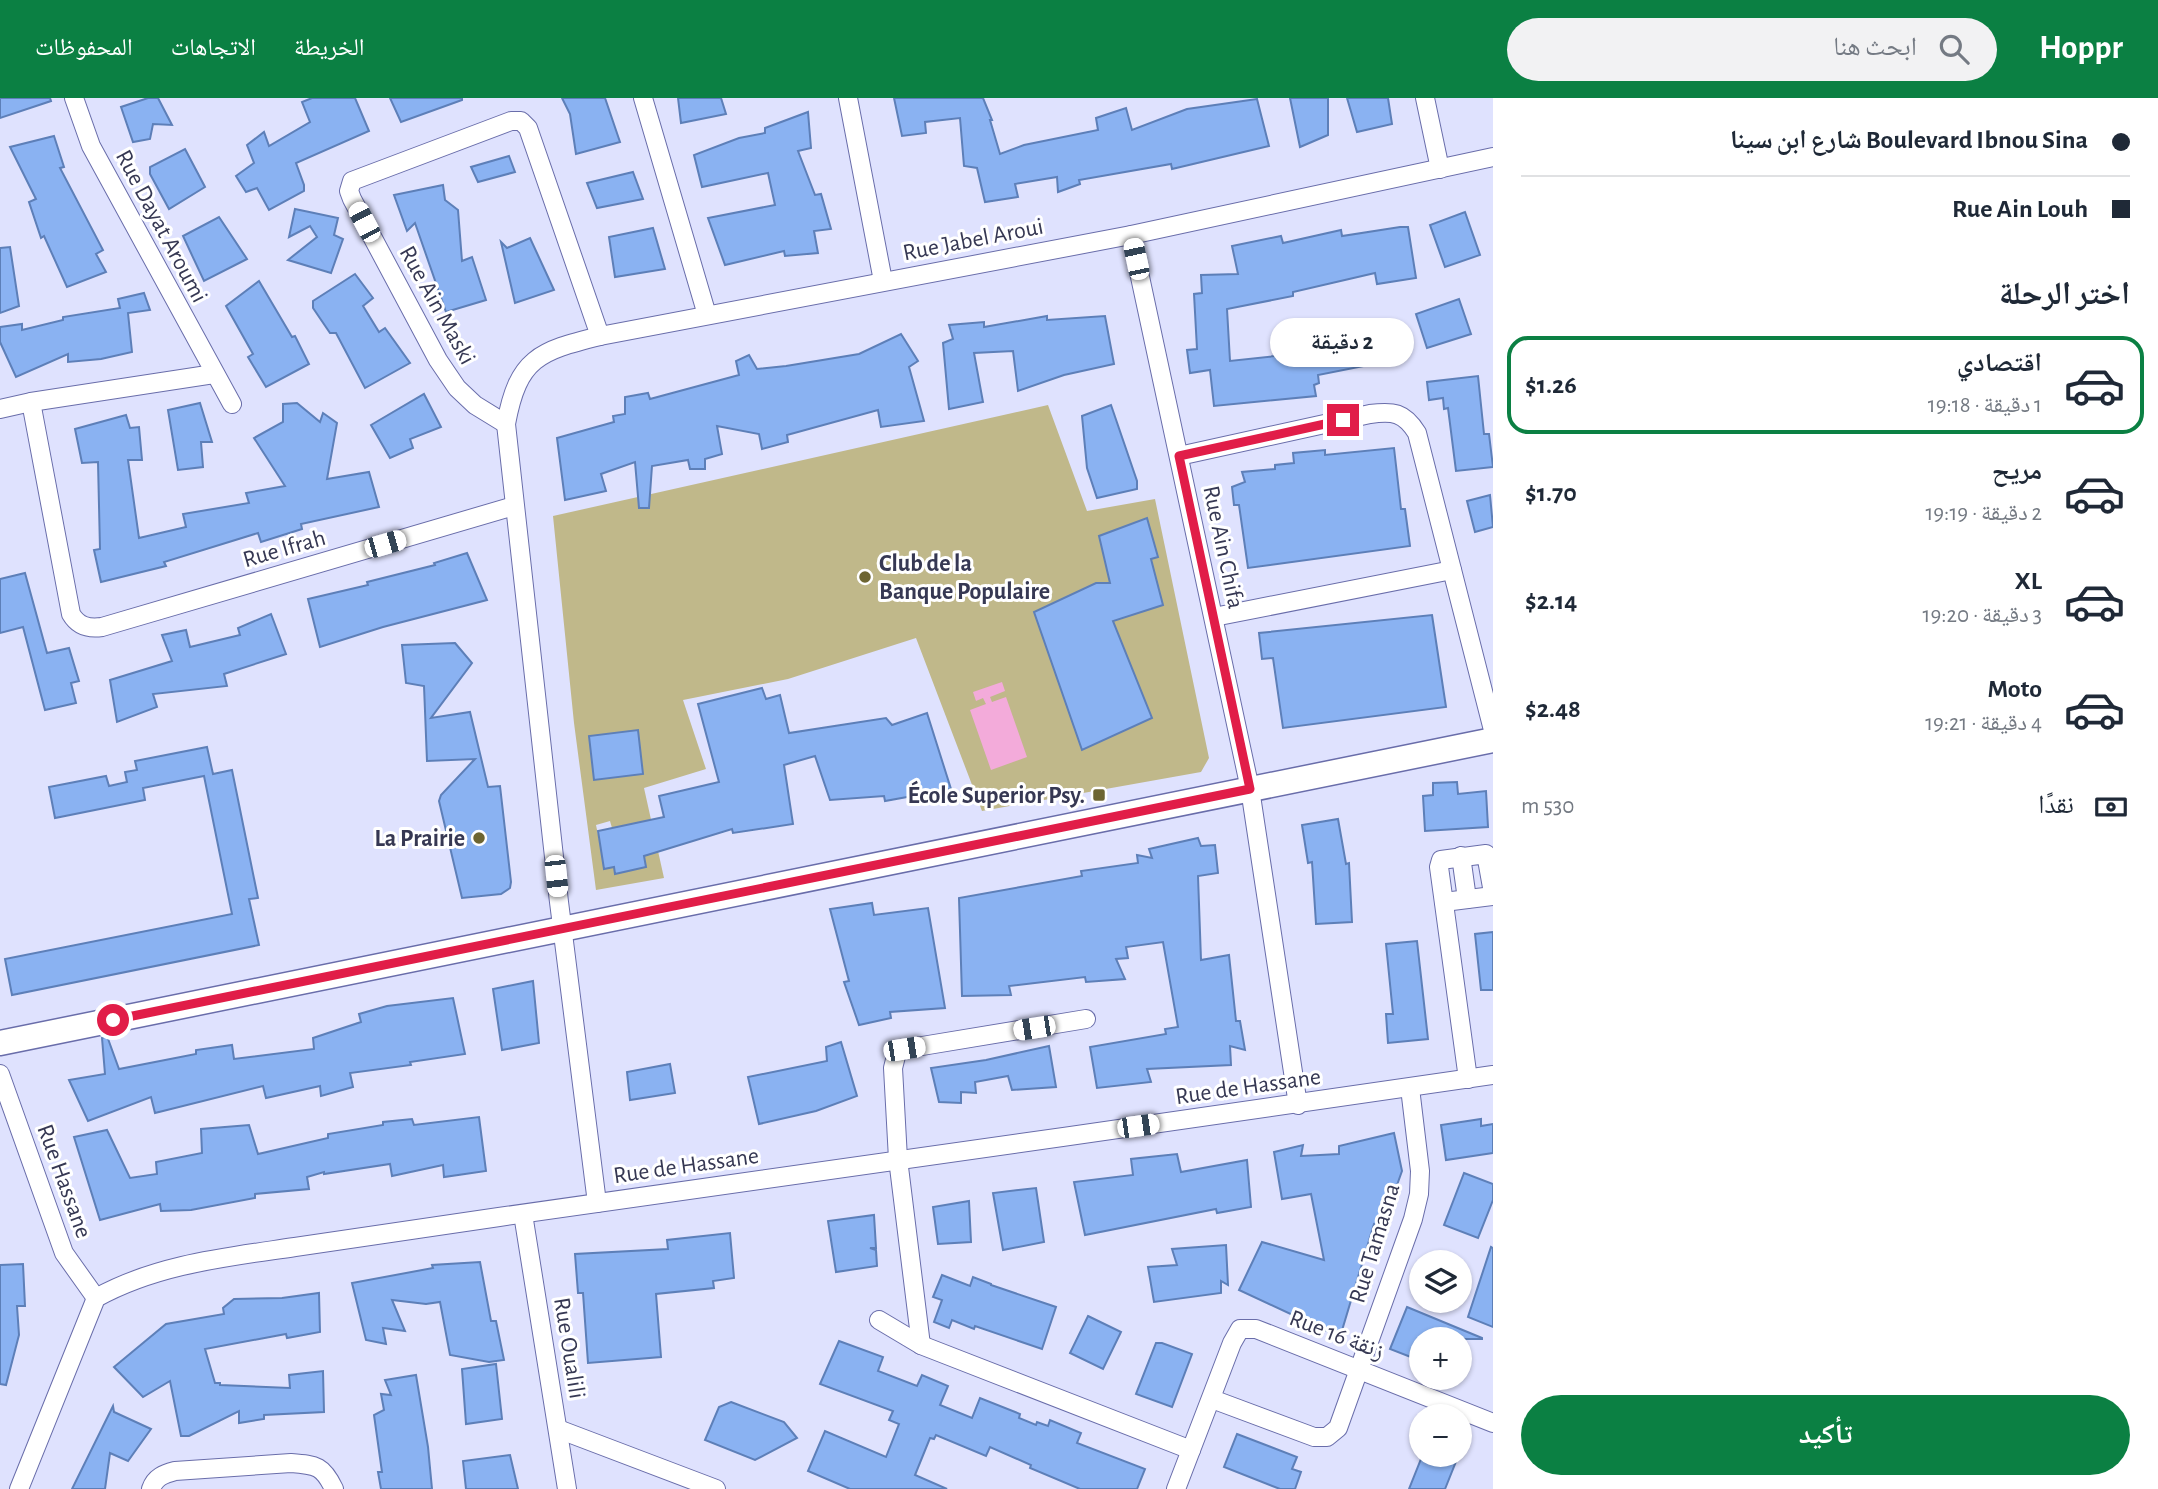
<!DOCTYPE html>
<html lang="ar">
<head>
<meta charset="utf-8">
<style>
	:root { --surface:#fff; --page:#f2f2f3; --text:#1f2937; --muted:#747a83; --line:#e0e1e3; --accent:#0b8043 }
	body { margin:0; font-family:"Alegreya Sans","Noto Naskh Arabic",sans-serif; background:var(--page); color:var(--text); direction:rtl; height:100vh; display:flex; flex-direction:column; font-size:26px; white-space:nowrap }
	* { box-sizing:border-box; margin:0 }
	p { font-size:23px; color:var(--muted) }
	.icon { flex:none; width:38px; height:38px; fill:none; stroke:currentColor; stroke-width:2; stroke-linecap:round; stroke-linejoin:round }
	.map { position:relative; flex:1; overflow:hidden; direction:ltr }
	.drawer { display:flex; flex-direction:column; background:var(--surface); width:665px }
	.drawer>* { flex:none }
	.hud { display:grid; align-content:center; height:154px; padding:0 28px; background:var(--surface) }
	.controls { position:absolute; left:1409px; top:1152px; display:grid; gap:14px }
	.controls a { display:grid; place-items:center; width:63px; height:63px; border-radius:50%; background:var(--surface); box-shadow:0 2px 5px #0004; font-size:35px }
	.end { position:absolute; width:32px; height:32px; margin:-16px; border:9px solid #e11d48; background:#fff; box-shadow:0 0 0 4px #fff }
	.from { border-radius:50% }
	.bubble { position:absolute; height:49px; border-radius:24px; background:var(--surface); box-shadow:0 2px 5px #0004; font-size:23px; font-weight:700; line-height:49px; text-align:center; direction:rtl }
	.car { position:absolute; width:21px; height:42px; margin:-21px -10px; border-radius:9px; box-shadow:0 0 5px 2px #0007; background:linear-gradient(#fff 24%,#345 0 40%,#fff 0 76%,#345 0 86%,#fff 0) }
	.hud b { display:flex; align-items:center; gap:24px; height:66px; font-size:26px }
	.hud b+b { border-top:2px solid var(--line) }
	.hud i { width:18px; height:18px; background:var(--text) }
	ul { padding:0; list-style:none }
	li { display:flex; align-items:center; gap:21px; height:98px; margin:0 14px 10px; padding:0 14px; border:4px solid transparent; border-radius:21px }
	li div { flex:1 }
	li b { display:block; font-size:26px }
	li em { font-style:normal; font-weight:700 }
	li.selected { border-color:var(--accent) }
	li>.icon { width:63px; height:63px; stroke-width:1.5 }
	h2 { padding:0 28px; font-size:32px; line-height:84px }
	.pay { display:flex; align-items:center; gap:18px; height:77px; padding:0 28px; font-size:26px }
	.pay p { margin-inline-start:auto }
	.button { display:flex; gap:14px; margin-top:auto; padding:14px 28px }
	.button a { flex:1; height:80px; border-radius:42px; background:var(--accent); color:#fff; font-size:28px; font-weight:700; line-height:80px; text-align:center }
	header { display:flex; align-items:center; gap:42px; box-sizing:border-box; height:98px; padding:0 35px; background:var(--accent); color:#fff }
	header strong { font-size:33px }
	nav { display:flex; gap:38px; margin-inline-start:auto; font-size:24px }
	.search { width:490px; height:63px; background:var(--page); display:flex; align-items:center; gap:18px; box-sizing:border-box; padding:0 24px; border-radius:38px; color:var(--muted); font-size:26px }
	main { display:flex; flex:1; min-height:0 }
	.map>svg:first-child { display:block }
	.green { fill:#c0b88a; fill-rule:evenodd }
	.water { fill:#f3abda }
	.building { fill:#8ab2f2; stroke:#5d7fb8; stroke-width:2 }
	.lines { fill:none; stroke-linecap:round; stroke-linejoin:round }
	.street-casing { stroke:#696daa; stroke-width:20 }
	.secondary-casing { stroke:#696daa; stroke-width:27 }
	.street { stroke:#fff; stroke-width:18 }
	.secondary { stroke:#fff; stroke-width:24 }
	.route { stroke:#e11d48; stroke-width:9 }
	.poi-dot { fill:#6d6532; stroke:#fff; stroke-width:2.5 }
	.labels { text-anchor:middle; stroke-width:6; stroke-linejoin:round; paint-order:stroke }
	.street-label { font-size:24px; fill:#363853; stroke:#fff }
	.poi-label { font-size:24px; font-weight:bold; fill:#363853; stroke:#fff; text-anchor:end }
</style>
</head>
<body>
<header>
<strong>Hoppr</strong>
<div class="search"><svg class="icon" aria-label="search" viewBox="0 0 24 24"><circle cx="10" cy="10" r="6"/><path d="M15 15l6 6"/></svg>ابحث هنا</div>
<nav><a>الخريطة</a><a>الاتجاهات</a><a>المحفوظات</a></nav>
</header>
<main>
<section class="drawer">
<div class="hud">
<b><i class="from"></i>Boulevard Ibnou Sina شارع ابن سينا</b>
<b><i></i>Rue Ain Louh</b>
</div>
<h2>اختر الرحلة</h2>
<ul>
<li class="selected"><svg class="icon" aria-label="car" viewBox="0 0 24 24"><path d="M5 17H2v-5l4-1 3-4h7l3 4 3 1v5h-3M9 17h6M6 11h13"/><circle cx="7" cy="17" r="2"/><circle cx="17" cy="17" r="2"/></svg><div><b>اقتصادي</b><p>1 دقيقة · 19:18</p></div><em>$1.26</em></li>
<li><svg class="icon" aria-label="car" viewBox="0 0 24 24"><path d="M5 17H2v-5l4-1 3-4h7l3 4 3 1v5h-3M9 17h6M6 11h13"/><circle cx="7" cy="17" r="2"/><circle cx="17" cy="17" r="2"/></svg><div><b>مريح</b><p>2 دقيقة · 19:19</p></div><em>$1.70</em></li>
<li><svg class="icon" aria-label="car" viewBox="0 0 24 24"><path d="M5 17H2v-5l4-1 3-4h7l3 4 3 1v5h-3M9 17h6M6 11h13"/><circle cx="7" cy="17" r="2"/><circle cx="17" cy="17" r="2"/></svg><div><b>XL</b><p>3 دقيقة · 19:20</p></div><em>$2.14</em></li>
<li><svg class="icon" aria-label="car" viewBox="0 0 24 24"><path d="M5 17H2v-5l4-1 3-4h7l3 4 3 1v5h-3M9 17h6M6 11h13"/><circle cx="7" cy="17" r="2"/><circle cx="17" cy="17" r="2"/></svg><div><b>Moto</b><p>4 دقيقة · 19:21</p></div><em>$2.48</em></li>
</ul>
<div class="pay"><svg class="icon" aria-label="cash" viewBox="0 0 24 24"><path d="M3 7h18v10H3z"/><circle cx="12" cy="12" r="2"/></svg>نقدًا<p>530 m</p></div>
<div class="button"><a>تأكيد</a></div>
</section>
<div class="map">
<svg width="1493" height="1391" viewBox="0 0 1493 1391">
	<rect width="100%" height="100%" fill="#dfe2fe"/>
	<!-- green -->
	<path class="green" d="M1048 307 1087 413 1155 401 1209 660 1201 674 982 713 916 540 788 581 683 602 706 671 644 690 664 780 596 792 574 625 553 418ZM637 632 643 676 594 682 589 638ZM610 723 612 730 636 725 646 769 616 776 614 769 605 771 596 727Z"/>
	<!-- water -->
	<path class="water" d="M1002 584 1005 593 990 599 992 604 1006 599 1027 659 991 672 970 612 986 606 983 600 976 603 973 594Z"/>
	<!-- building -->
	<g class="building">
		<path d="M0 0H50L51 3 0 20Z"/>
		<path d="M148 0H158L172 27 153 26 150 41 133 44 121 9Z"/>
		<path d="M312 0H355L369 33 296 65 304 87V93L269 112 257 90 246 94 236 78 254 65 247 47 264 34 269 48 310 24 302 4Z"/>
		<path d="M390 0H462V2L401 24Z"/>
		<path d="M562 0H605L620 44 576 56 570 16Z"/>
		<path d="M678 0H721L726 16 681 25Z"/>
		<path d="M894 0H983L992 22H990L1000 56 1024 47 1098 32 1096 20 1126 10 1132 32 1187 11 1257 1 1269 48 1172 71 1171 66 1079 82 1080 86 1058 94 1057 79 1015 86 1018 99 985 104 977 70 964 68 960 20 925 24 926 35 902 38Z"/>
		<path d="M1290 0H1328V37L1300 49Z"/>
		<path d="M1347 0H1388L1392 26 1357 34Z"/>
		<path d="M808 14 811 50 798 53 815 97 821 96 831 131 814 133 818 155 785 158 784 153 725 167 708 120 775 107 768 75 702 89 694 57 739 40 765 35V30Z"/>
		<path d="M54 38 64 69 60 70 103 152 96 156 106 174 67 189 44 138 41 140 29 104 36 101 10 49Z"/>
		<path d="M185 51 205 89 169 111 150 76V69Z"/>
		<path d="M509 58 515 74 478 84 471 69Z"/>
		<path d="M633 74 643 101 597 110 587 85Z"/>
		<path d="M443 87 445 102 458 112 462 163 472 159 486 202 446 214 415 125 407 133 394 97Z"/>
		<path d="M295 111 338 120 334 137 343 141 331 175 288 162 317 139 310 128 289 139Z"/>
		<path d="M1465 114 1480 157 1445 169 1430 127Z"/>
		<path d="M219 119 247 161 204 183 183 138Z"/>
		<path d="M1400 129H1408L1416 180 1377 186 1375 175 1293 194V198L1227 211 1230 263 1321 253 1319 239 1383 228 1389 263 1318 277 1319 285 1314 287 1316 298 1214 308 1210 272 1190 275 1187 252 1197 251 1194 196 1202 195 1201 177 1238 176 1232 148 1281 138 1283 145 1341 132 1342 138Z"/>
		<path d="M653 130 665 171 615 179 609 139Z"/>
		<path d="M530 140 554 192 515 205 501 144 507 150Z"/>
		<path d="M10 149 19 208 0 215V150Z"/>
		<path d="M355 176 373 200 363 208 379 234 385 230 410 265 365 290 336 235H330L313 210V203Z"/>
		<path d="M259 183 292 239 295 238 309 266 266 289 248 259 253 256 226 208Z"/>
		<path d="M144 195 150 212 128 215 132 254 101 261 68 264V256L16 279 0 244V229L22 226V232L63 222V219L120 210 118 201Z"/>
		<path d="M1459 201 1471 236 1427 250 1416 216Z"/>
		<path d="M1047 218V222L1105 218 1114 266 1064 277 1018 293 1013 253 974 255 983 304 949 311 943 245 953 241 949 227 984 224V229Z"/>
		<path d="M901 236 918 263 909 269 924 323 881 329 878 312 787 337 788 344 762 351 759 336 717 328 722 356 705 361V371H690L688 362 652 368 649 410H639L635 364 601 376 606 393 565 402 557 340 614 324 613 318 625 316V299L648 295 650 301 739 277 736 263 749 257 757 271 786 268 859 256Z"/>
		<path d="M1478 278 1484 336H1489L1493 369 1456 373 1448 310 1444 311 1443 300 1429 302 1427 284Z"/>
		<path d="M424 296 441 329 410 341 413 350 390 360 371 327Z"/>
		<path d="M200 305 212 344H201L203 369 178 372 168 312Z"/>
		<path d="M297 305 320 324 323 315 337 325 327 381 369 374 379 409 301 426 302 431 261 444 258 435 164 464 166 468 101 484 94 452 100 451 98 364 82 365 75 331 126 317 130 330 139 329 142 362H128L139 440 186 429 183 416 249 405 246 395 285 388 254 340 283 324V306Z"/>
		<path d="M1111 307 1137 383V391L1097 400 1087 370 1082 318Z"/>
		<path d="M1394 350 1401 411H1405L1410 448 1248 470 1239 407H1234L1232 389 1245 384 1242 374 1275 371V367L1294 365 1293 355 1325 352V357Z"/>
		<path d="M1490 397 1493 429 1475 434 1467 403Z"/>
		<path d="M1147 420 1158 459 1151 461 1163 507 1113 523 1152 620 1082 652 1034 514 1096 485H1110L1099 438Z"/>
		<path d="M467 455 487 502 383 529 320 549 308 501 368 487 367 484 435 467 434 465Z"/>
		<path d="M25 475 47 555 69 550 79 583 71 585 76 605 45 612 23 529 0 535V481Z"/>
		<path d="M271 516 286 556 224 576 227 588 153 596 157 609 117 624 110 582 172 563 162 537 186 532 190 549 240 537 238 530Z"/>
		<path d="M1432 517 1446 609 1283 630 1273 560 1262 561 1259 535Z"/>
		<path d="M455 545 472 565 431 620 470 614 488 689 500 688 511 784 510 790 501 796 462 800 439 703 441 697 475 661 427 663 424 588 406 585 402 547Z"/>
		<path d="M762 590 766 601 780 597 789 635 886 620 892 627 927 615 951 691 885 703 884 698 830 702 815 658 784 667 793 726 733 735 732 731 644 758 646 769 615 776 614 769 604 771 598 733 664 719 659 698 719 684 698 606Z"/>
		<path d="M638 632 643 676 594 682 589 638Z"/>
		<path d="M207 649 213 676 232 672 258 800 249 801 259 847 12 897 5 861 232 816 204 678 143 690 145 702 55 720 49 689 106 678 109 688 127 684 125 674 137 672 135 663Z"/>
		<path d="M1457 684 1458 696 1486 693 1488 729 1425 733 1423 698 1433 697V685Z"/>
		<path d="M1338 721 1346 766 1349 765 1352 824 1316 826 1312 764 1308 765 1302 727Z"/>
		<path d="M1198 740 1201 748 1215 747 1218 775 1198 778 1201 862 1229 857 1236 923H1240L1245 952 1230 948 1231 967 1147 971 1151 984 1097 990 1090 949 1166 936 1165 931 1178 929 1163 844 1126 849 1128 860 1116 861 1125 881 1086 884 1085 879 1009 888 1011 897 962 898 959 800 1082 778 1081 773 1138 765 1137 757 1152 760 1149 751Z"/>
		<path d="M872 805 874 817 928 810 945 910 890 914 891 920 859 927 844 884 849 883 830 811Z"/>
		<path d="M1493 834V892H1481L1475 836Z"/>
		<path d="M1417 843 1428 941 1388 945 1386 916H1393L1386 846Z"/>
		<path d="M533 883 539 945 502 952 493 891Z"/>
		<path d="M453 900 465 956 410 964 411 967 350 975 353 989 321 998 320 988 266 1000 263 988 155 1015 151 999 88 1023 69 982 105 976 102 940 107 938 119 971 196 956V952L232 947 234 961 314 951 313 940 361 924 359 916 387 908Z"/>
		<path d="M841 944 857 998 816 1013 759 1026 748 979 827 963 826 949Z"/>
		<path d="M1049 948 1056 989 1012 992 1008 978 975 984 976 995 961 994V1005L939 1004 931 970 986 962Z"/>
		<path d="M670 966 675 995 630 1002 627 974Z"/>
		<path d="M479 1019 486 1073 444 1079 443 1067 392 1078 390 1066 324 1076V1074L307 1079 309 1091 255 1096V1100L191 1112 161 1113 160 1106 100 1122 74 1039 107 1032 130 1080 157 1076 156 1064 202 1055 201 1031 249 1027 258 1056 328 1040V1036L383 1027V1024L412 1021 414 1027Z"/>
		<path d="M1481 1021V1028L1493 1026V1055L1446 1062 1441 1027Z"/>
		<path d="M1394 1035 1402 1073 1382 1129 1374 1126 1340 1239 1239 1192 1262 1144 1324 1162 1311 1096 1282 1101 1274 1054 1303 1047 1301 1058 1339 1056V1048Z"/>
		<path d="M1177 1056 1181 1074 1247 1062 1251 1109 1217 1115 1216 1111 1085 1137 1074 1084 1133 1077 1131 1061Z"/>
		<path d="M1464 1075 1493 1086V1102L1478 1140 1444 1127Z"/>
		<path d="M1036 1090 1044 1144 1003 1152 993 1095Z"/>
		<path d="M969 1103 971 1144 938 1146 933 1109Z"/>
		<path d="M874 1117 876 1150H870L876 1152 877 1168 836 1174 828 1123Z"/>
		<path d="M730 1135 734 1180 713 1183 714 1190 656 1196 661 1259 588 1265 583 1195H578L575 1156 668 1151 667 1142Z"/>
		<path d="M1226 1147 1228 1187 1221 1183V1195L1154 1204 1148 1169 1177 1167 1172 1151Z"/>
		<path d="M1491 1149 1493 1150V1229L1468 1219Z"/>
		<path d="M480 1164 491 1223H496L504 1262 489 1264 450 1257 440 1204 426 1206 392 1202 405 1233 383 1230 386 1246 366 1242 352 1185 433 1170 432 1167Z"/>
		<path d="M23 1166 25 1208H17L19 1237 6 1287 0 1286V1167Z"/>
		<path d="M942 1177 970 1188 973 1179 991 1186V1187L1056 1209 1042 1251 975 1228 974 1231 952 1222 949 1230 934 1224 942 1202 933 1199Z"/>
		<path d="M319 1195 320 1234 287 1240 286 1236 205 1251 215 1285H220V1287L290 1290 289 1277 323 1273 324 1314 264 1317V1321L239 1325V1313L189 1338H181L170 1283 143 1299 114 1269 166 1226 224 1216 223 1210 234 1201 282 1200Z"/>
		<path d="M1407 1209 1482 1240V1241H1421V1263L1390 1251Z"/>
		<path d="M1088 1218 1121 1234 1103 1271 1070 1255Z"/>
		<path d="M839 1243 883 1259 878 1273 917 1288 922 1277 948 1288 940 1307 972 1320 980 1300 1020 1316 1019 1320 1036 1327 1037 1324 1048 1328 1050 1322 1081 1335 1077 1345 1145 1371 1137 1391H1080L1030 1370 1031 1367 990 1349 986 1358 936 1337 934 1341 930 1340 915 1377 947 1391H850L808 1373 825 1333 886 1359 899 1326 889 1322 893 1313 820 1286Z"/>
		<path d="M1156 1245H1162L1192 1256 1172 1309 1136 1296Z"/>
		<path d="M496 1266 502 1321 466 1326 462 1271Z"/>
		<path d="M416 1277 428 1349 432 1391H381L378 1374H382L374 1317 384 1312 381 1296 391 1297 385 1282Z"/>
		<path d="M731 1304 784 1324 797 1340 755 1362 705 1342 719 1309Z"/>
		<path d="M113 1308 114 1314 151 1331 128 1363 110 1355 105 1391H72Z"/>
		<path d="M1237 1336 1297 1359 1292 1371 1301 1374 1295 1391H1280L1224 1369Z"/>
		<path d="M1423 1356H1459L1445 1391H1409Z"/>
		<path d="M510 1357 518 1391H466L463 1363Z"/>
	</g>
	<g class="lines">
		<defs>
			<g id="street">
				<path d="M74 0 91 48 232 306"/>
				<path d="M643 0 707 217"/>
				<path d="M848 0 883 183"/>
				<path d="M1425 0 1440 71"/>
				<path d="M1131 137 1250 691 1298 1007"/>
				<path d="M31 304 71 516C78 528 88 531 102 529L514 408"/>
				<path d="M0 311 31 304 214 276"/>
				<path d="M506 326 475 307 457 290 438 262 352 101 349 93 352 83 511 23H521L528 30 600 238"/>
				<path d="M1179 358 1370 316C1393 313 1404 314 1417 335L1493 632"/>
				<path d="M1214 519 1452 472"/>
				<path d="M1461 758 1467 801"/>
				<path d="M1444 804 1493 798"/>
				<path d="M0 976 64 1155 96 1200"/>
				<path d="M1468 981 1439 769 1441 762 1486 756 1493 795"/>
				<path d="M597 1105 559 804 506 326C518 260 539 253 600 238L1131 137 1493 59"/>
				<path d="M523 1116 567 1391"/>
				<path d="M879 1222 921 1247 1191 1352"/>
				<path d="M921 1247 898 1061 893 970 897 954 904 951 1086 921"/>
				<path d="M1212 1301 1314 1339H1327L1338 1330 1413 1121 1419 1096 1420 1073 1410 990"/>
				<path d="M558 1331 716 1391"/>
				<path d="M19 1391 96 1200C157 1166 228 1159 295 1149 363 1139 431 1129 499 1119 830 1071 1162 1026 1493 977"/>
				<path d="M151 1391C155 1379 164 1376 175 1373L291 1365C317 1367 323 1368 334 1391"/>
				<path d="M1176 1391 1232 1245 1240 1231H1256L1493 1325"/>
			</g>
			<path id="secondary" d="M0 945 1493 642"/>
		</defs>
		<!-- street casing -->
		<use href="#street" class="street-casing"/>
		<!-- secondary casing -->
		<use href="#secondary" class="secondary-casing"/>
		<!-- street -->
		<use href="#street" class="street"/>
		<!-- secondary -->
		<use href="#secondary" class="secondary"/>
	</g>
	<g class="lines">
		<!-- route -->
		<path class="route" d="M113 922 1250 691 1179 358 1343 322"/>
	</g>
	<!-- markers -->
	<g class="poi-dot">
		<circle cx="865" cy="479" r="7"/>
		<rect x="1092" y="690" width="14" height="14" rx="3.5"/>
		<circle cx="479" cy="740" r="7"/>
	</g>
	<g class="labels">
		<!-- street labels -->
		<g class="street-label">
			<text transform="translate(162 128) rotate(62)" y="8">Rue Dayat Aroumi</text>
			<text transform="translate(973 141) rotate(-11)" y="8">Rue Jabel Aroui</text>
			<text transform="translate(438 207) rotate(61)" y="8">Rue Ain Maski</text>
			<text transform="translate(1224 449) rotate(78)" y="8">Rue Ain Chifa</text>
			<text transform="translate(284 450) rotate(-16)" y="8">Rue Ifrah</text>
			<text transform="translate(1248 988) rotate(-8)" y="8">Rue de Hassane</text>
			<text transform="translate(686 1067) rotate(-8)" y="8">Rue de Hassane</text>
			<text transform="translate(65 1083) rotate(70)" y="8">Rue Hassane</text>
			<text transform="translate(1374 1145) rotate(-73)" y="8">Rue Tamasna</text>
			<text transform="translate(1337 1236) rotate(21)" y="8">Rue 16 زنقة</text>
			<text transform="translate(570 1250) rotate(81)" y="8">Rue Oualili</text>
		</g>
		<!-- poi labels -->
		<g class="poi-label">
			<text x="879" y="473" text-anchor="start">Club de la<tspan x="879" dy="28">Banque Populaire</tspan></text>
			<text x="1085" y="705">École Superior Psy.</text>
			<text x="465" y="748">La Prairie</text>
		</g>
	</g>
</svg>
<div class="controls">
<a><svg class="icon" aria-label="layers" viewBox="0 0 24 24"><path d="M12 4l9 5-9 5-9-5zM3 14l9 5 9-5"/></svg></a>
<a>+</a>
<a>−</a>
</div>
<i class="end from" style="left:113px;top:922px"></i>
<i class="end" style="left:1343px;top:322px"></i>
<div class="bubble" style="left:1270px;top:220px;width:144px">2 دقيقة</div>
<i class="car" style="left:364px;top:124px;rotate:332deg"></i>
<i class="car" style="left:1136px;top:161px;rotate:348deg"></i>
<i class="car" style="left:385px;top:446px;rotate:74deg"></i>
<i class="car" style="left:556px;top:778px;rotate:174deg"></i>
<i class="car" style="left:1034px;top:930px;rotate:261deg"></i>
<i class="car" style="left:904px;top:951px;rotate:81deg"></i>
<i class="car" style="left:1138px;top:1028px;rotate:82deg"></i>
</div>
</main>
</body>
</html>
